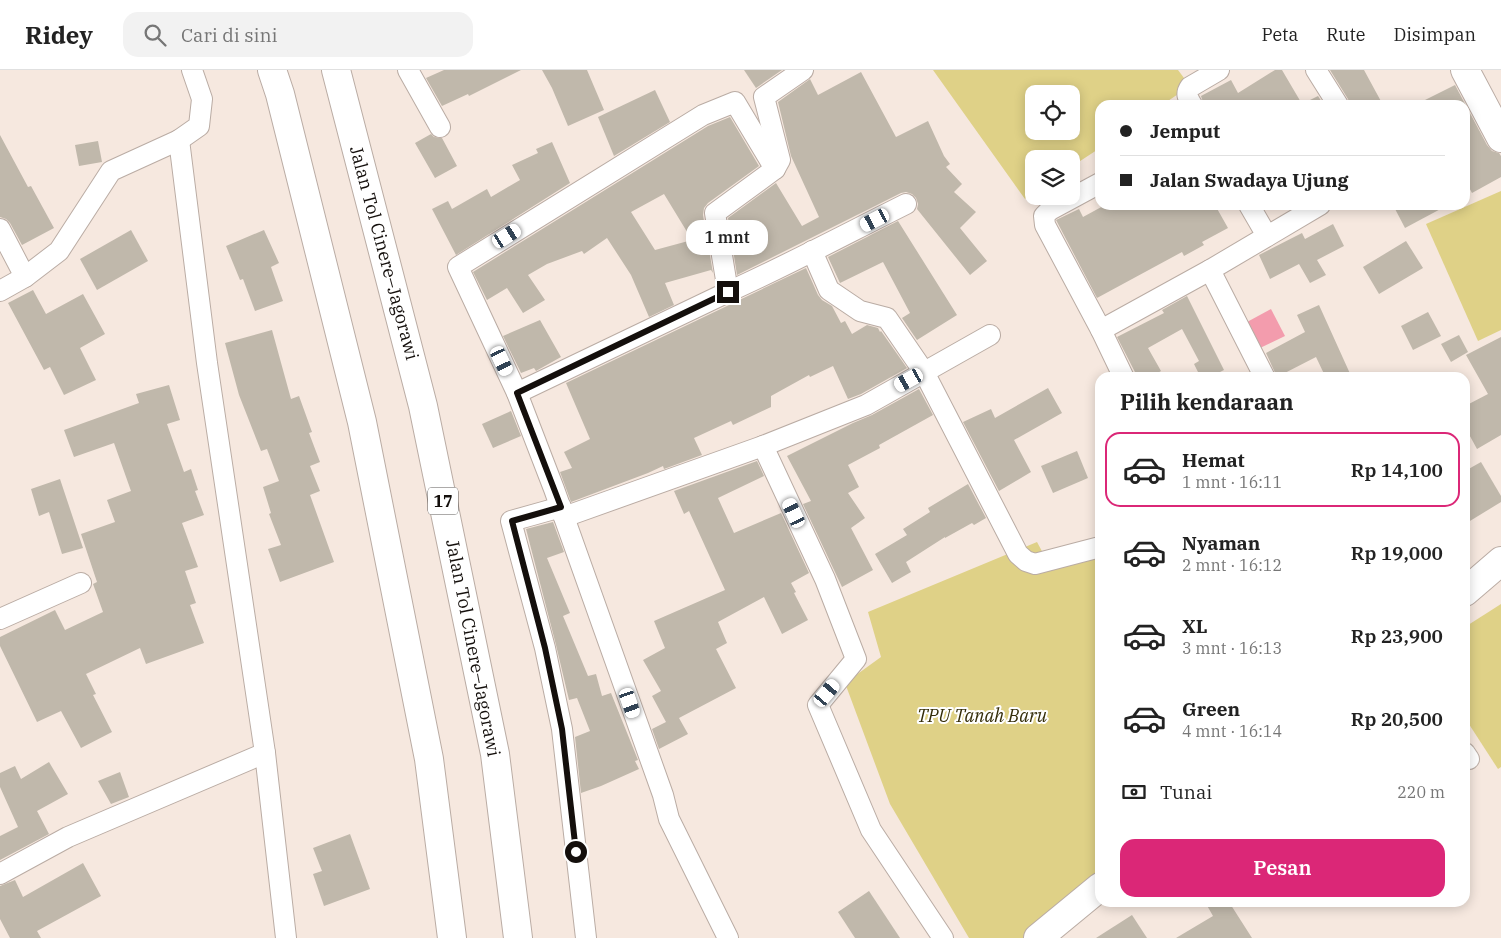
<!DOCTYPE html>
<html lang="id">
<head>
<meta charset="utf-8">
<style>
	:root { --surface:#fff; --page:#f2f2f2; --text:#222; --muted:#767676; --line:#e0e0e0; --accent:#db2777 }
	body { margin:0; font-family:"IBM Plex Serif",serif; background:var(--page); color:var(--text); height:100vh; display:flex; flex-direction:column; font-size:19px; white-space:nowrap }
	* { box-sizing:border-box; margin:0 }
	p { font-size:16px; color:var(--muted) }
	.icon { flex:none; width:28px; height:28px; fill:none; stroke:currentColor; stroke-width:2; stroke-linecap:round; stroke-linejoin:round }
	.map { position:relative; flex:1; overflow:hidden }
	.side { position:absolute; left:1095px; top:302px; width:375px; height:535px; display:flex; flex-direction:column; background:var(--surface); border-radius:15px; box-shadow:0 2px 12px #0003 }
	.side>* { flex:none }
	.banner { position:absolute; left:1095px; top:30px; width:375px; height:110px; border-radius:15px; box-shadow:0 2px 12px #0003; display:grid; align-content:center; height:110px; padding:0 25px; background:var(--surface) }
	.fabs { position:absolute; left:1025px; top:15px; display:grid; gap:10px }
	.fabs a { display:grid; place-items:center; width:55px; height:55px; border-radius:10px; background:var(--surface); box-shadow:0 2px 12px #0003; font-size:25px }
	.end { position:absolute; width:22px; height:22px; margin:-11px; border:6px solid #140f0c; background:#fff; box-shadow:0 0 0 2px #fff }
	.from { border-radius:50% }
	.bubble { position:absolute; height:35px; border-radius:15px; background:var(--surface); box-shadow:0 2px 12px #0003; font-size:16px; font-weight:600; line-height:35px; text-align:center }
	.car { position:absolute; width:15px; height:30px; margin:-15px -8px; border-radius:6px; box-shadow:0 0 4px 1px #0007; background:linear-gradient(#fff 24%,#345 0 40%,#fff 0 76%,#345 0 86%,#fff 0) }
	.banner b { display:flex; align-items:center; gap:18px; height:48px; font-size:19px }
	.banner b+b { border-top:1px solid var(--line) }
	.banner i { width:12px; height:12px; background:var(--text) }
	ul { padding:0; list-style:none }
	li { display:flex; align-items:center; gap:15px; height:75px; margin:0 10px 8px; padding:0 15px; border:2px solid transparent; border-radius:15px }
	li div { flex:1 }
	li b { display:block; font-size:19px }
	li em { font-style:normal; font-weight:600 }
	li.active { border-color:var(--accent) }
	li>.icon { width:45px; height:45px; stroke-width:1.5 }
	h2 { padding:0 25px; font-size:22px; line-height:60px }
	.pay { display:flex; align-items:center; gap:12px; height:55px; padding:0 25px; font-size:19px }
	.pay p { margin-inline-start:auto }
	.button { display:flex; gap:10px; margin-top:auto; padding:10px 25px }
	.button a { flex:1; height:58px; border-radius:15px; background:var(--accent); color:#fff; font-size:20px; font-weight:600; line-height:58px; text-align:center }
	header { display:flex; align-items:center; gap:30px; box-sizing:border-box; height:70px; padding:0 25px; background:var(--surface); border-bottom:1px solid var(--line) }
	header strong { font-size:24px }
	nav { display:flex; gap:28px; margin-inline-start:auto; font-size:18px }
	.search { width:350px; height:45px; background:var(--page); display:flex; align-items:center; gap:12px; box-sizing:border-box; padding:0 18px; border-radius:15px; color:var(--muted); font-size:19px }
	.map>svg:first-child { display:block }
	.green { fill:#dfd187; fill-rule:evenodd }
	.water { fill:#f39cad }
	.building { fill:#c0b8ab; fill-rule:evenodd }
	.lines { fill:none; stroke-linecap:round; stroke-linejoin:round }
	.minor-casing { stroke:#baaca4; stroke-width:22 }
	.secondary-casing { stroke:#baaca4; stroke-width:30 }
	.motorway-casing { stroke:#baaca4; stroke-width:30 }
	.minor { stroke:#fff; stroke-width:20 }
	.secondary { stroke:#fff; stroke-width:28 }
	.motorway { stroke:#fff; stroke-width:28 }
	.route { stroke:#140f0c; stroke-width:6 }
	.labels { text-anchor:middle; stroke-width:4; stroke-linejoin:round; paint-order:stroke }
	.shield { fill:#fff; stroke:#5a5755; stroke-width:1 }
	.shield-label { font-size:16px; font-weight:bold; fill:#140f0c }
	.street-label { font-size:18px; fill:#140f0c; stroke:#fff }
	.park-label { font-size:18px; font-style:italic; fill:#342d08; stroke:#fff }
</style>
</head>
<body>
<header>
<strong>Ridey</strong>
<div class="search"><svg class="icon" aria-label="search" viewBox="0 0 24 24"><circle cx="10" cy="10" r="6"/><path d="M15 15l6 6"/></svg>Cari di sini</div>
<nav><a>Peta</a><a>Rute</a><a>Disimpan</a></nav>
</header>
<div class="map">
<svg width="1501" height="868" viewBox="0 0 1501 868">
	<rect width="100%" height="100%" fill="#f6e8df"/>
	<!-- green -->
	<g class="green">
		<path d="M933 0H1178L1190 16 1162 35H1100V78L1071 97V89H1034V123L1025 129ZM1034 24H1071V61H1034Z"/>
		<path d="M1501 121V260L1478 271 1426 154Z"/>
		<path d="M1037 472 1051 498 1100 488V806L1023 868H969L890 734 845 613 881 587 868 542Z"/>
		<path d="M1501 534V697L1498 699 1465 648V557Z"/>
	</g>
	<!-- water -->
	<path class="water" d="M1271 239 1285 266 1260 278 1247 252Z"/>
	<!-- building -->
	<g class="building">
		<path d="M444 0H521L469 26 468 24 442 36 426 8Z"/>
		<path d="M542 0H587L604 40 568 56 552 18Z"/>
		<path d="M744 0H782L756 18Z"/>
		<path d="M1275 0H1282L1302 34 1318 26 1324 35H1204L1201 26 1231 10 1238 23Z"/>
		<path d="M1330 0H1364L1383 35H1350L1348 29Z"/>
		<path d="M861 2 896 67 928 51 944 86 950 94 946 97 962 114 954 122 976 142 960 158 987 191 970 205 917 139 918 134 916 128 912 124 906 122 901 123 737 205 728 148 776 113 802 156 819 147 791 86 778 32 810 9 818 25Z"/>
		<path d="M1455 15 1487 75 1492 81 1499 83 1501 86V107L1472 123 1465 110V35H1415Z"/>
		<path d="M655 20 670 52 614 86 598 47Z"/>
		<path d="M730 47 759 96 708 133 704 138 703 145 713 203 711 200 665 213 674 235 649 247 631 205 607 168 584 184 582 181 547 194 528 205 545 230 523 243 507 218 487 230 473 202 708 56ZM664 124 692 170 655 180 631 142Z"/>
		<path d="M431 64 434 67 442 68 457 96 435 108 415 73Z"/>
		<path d="M0 65 28 117 31 116 54 158 22 175 10 153 6 149 0 147Z"/>
		<path d="M98 71 102 92 79 96 75 75Z"/>
		<path d="M552 72 570 113 456 185 432 139 448 131 452 139 487 119 491 127 520 110 512 95 538 83 536 79Z"/>
		<path d="M1105 135H1215L1228 158 1202 172 1204 175 1184 186 1182 182 1097 228 1056 150 1079 139 1083 147Z"/>
		<path d="M1393 135H1448L1405 158Z"/>
		<path d="M898 151 957 245 917 270 902 248 910 243 883 192 840 213 828 187Z"/>
		<path d="M1333 154 1344 176 1317 190 1326 205 1310 213 1299 194 1270 209 1259 185 1302 163 1305 169Z"/>
		<path d="M131 160 148 191 97 220 80 189Z"/>
		<path d="M264 160 279 193 271 197 283 231 255 241 243 209 240 210 226 176Z"/>
		<path d="M1406 171 1423 198 1379 224 1363 197Z"/>
		<path d="M806 198 818 225 822 230 832 236 841 253 845 251 852 264 867 255 878 258 880 262 881 261 907 298 861 324 848 329 833 296 810 307 809 305 771 326V337L733 355 731 351 694 368 702 385 664 399 663 396 648 403 571 432 560 402 572 398 564 382 590 369 566 313Z"/>
		<path d="M33 220 46 244 83 224 105 264 80 278 96 310 64 325 50 297 44 300 8 233Z"/>
		<path d="M1187 226 1224 300 1208 308H1201L1194 294 1199 291 1182 259 1148 278 1161 301 1149 308H1138L1117 267 1164 243 1162 240Z"/>
		<path d="M1319 235 1352 308H1326L1316 287 1277 307 1266 283 1305 262 1297 245Z"/>
		<path d="M1428 242 1441 266 1413 280 1401 256Z"/>
		<path d="M540 250 561 287 536 301 534 298 521 303 503 266Z"/>
		<path d="M272 260 291 329 299 326 312 362 309 363 320 392 310 396 320 421 310 425 334 492 280 512 268 479 281 475 269 444 271 443 263 417 279 411 267 379 261 381 239 325 225 273Z"/>
		<path d="M1459 265 1468 282 1451 292 1441 274Z"/>
		<path d="M1501 267V365L1477 379 1465 357V336L1488 324 1466 285Z"/>
		<path d="M169 315 180 350 167 354 184 402 191 399 198 420 195 421 204 445 182 453 198 497 185 501 196 533 190 535 204 573 146 594 140 578 86 604 96 624 93 625 112 662 81 678 61 641 37 652 0 576V567L55 540 65 560 103 542 93 514 97 512 81 464 115 452 107 430 131 421 114 373 74 387 64 360 139 333 136 324Z"/>
		<path d="M1048 318 1062 343 1014 370 1031 402 999 421 963 352 991 339 995 348Z"/>
		<path d="M919 319 933 345 879 375 880 378 848 395 859 417 848 423 865 448 851 458 873 500 842 517 803 434 811 431 787 386 853 353 872 345Z"/>
		<path d="M511 341 521 366 493 378 482 354Z"/>
		<path d="M1077 381 1088 408 1053 423 1041 396Z"/>
		<path d="M757 391 764 406 718 428 734 463 781 443 809 503 791 513 796 522 794 523 808 550 782 564 764 527 718 552 727 573 716 579 736 618 679 648 688 664 659 679 652 659 666 652 652 626 661 621 643 590 665 578 654 551 725 520 689 441 684 444 674 421Z"/>
		<path d="M1481 392 1501 426V432L1465 454V401Z"/>
		<path d="M60 409 83 478 62 484 49 442 39 446 31 419Z"/>
		<path d="M968 414 986 448 974 455 972 453 945 468V467L906 492 911 502 892 513 875 484 907 465 903 459 930 442 928 438Z"/>
		<path d="M553 452 564 482 547 488 570 543 563 546 588 606 596 604 602 626 611 623 638 690 635 691 639 699 601 716 581 723 575 667 590 661 577 628 569 630 556 575 526 459Z"/>
		<path d="M49 692 68 724 37 741 49 764 0 790V766L18 757 0 717V703L15 696 21 709Z"/>
		<path d="M120 702 129 727 111 734 98 711Z"/>
		<path d="M350 764 370 819 324 836 313 804 322 801 313 778Z"/>
		<path d="M83 793 101 826 37 861 41 868H10L0 849V816L15 810 23 827Z"/>
		<path d="M869 821 900 868H855L838 842Z"/>
		<path d="M1205 832H1229L1252 868H1176L1213 846Z"/>
		<path d="M1132 845 1147 868H1096Z"/>
	</g>
	<g class="lines">
		<defs>
			<g id="minor">
				<path d="M408 0 440 57"/>
				<path d="M1316 0 1338 35"/>
				<path d="M1192 35C1188 28 1185 24 1190 17L1219 0"/>
				<path d="M179 70 207 293 265 683 286 868"/>
				<path d="M1100 113 1050 140 1044 146 1045 155 1101 260"/>
				<path d="M1249 135 1267 166"/>
				<path d="M0 159 25 207"/>
				<path d="M812 181 829 220 860 241 887 248 924 302 1018 484 1026 491 1035 494 1100 477"/>
				<path d="M1210 200 1265 308"/>
				<path d="M0 221 25 207 59 181 111 101 179 70 199 56 202 29 192 0"/>
				<path d="M728 222C788 195 846 164 906 134"/>
				<path d="M1124 308 1101 260 1210 200 1320 135"/>
				<path d="M517 323 728 222 715 143 775 99 780 90 764 27 803 0"/>
				<path d="M763 376 825 509 856 589 818 635 871 760 943 868"/>
				<path d="M561 437 511 451 545 578 562 659 586 868"/>
				<path d="M564 447 763 376 866 335 990 265"/>
				<path d="M0 549 81 513"/>
				<path d="M1465 683 1469 689"/>
				<path d="M0 804 68 767 265 683"/>
				<path d="M728 868 669 749 663 725 554 419 517 323 458 197 703 45 735 32 775 99"/>
			</g>
			<g id="secondary">
				<path d="M1465 0 1501 68"/>
				<path d="M1465 522 1501 491"/>
				<path d="M1038 868 1100 817"/>
			</g>
			<g id="motorway">
				<path d="M272 0 280 24 362 352 429 689 452 868"/>
				<path d="M336 0 423 336 495 684 518 868"/>
			</g>
		</defs>
		<!-- minor casing -->
		<use href="#minor" class="minor-casing"/>
		<!-- secondary casing -->
		<use href="#secondary" class="secondary-casing"/>
		<!-- motorway casing -->
		<use href="#motorway" class="motorway-casing"/>
		<!-- minor -->
		<use href="#minor" class="minor"/>
		<!-- secondary -->
		<use href="#secondary" class="secondary"/>
		<!-- motorway -->
		<use href="#motorway" class="motorway"/>
	</g>
	<g class="lines">
		<!-- route -->
		<path class="route" d="M576 782 562 659 545 578 512 451 561 437 517 323 728 222"/>
	</g>
	<g class="labels">
		<!-- shield labels -->
		<rect class="shield" x="428" y="417.5" width="30" height="27" rx="4"/>
		<g class="shield-label">
			<text x="443" y="437">17</text>
		</g>
		<!-- street labels -->
		<g class="street-label">
			<text transform="translate(384 183) rotate(75)" y="6">Jalan Tol Cinere–Jagorawi</text>
			<text transform="translate(473 578) rotate(79)" y="6">Jalan Tol Cinere–Jagorawi</text>
		</g>
		<!-- park labels -->
		<g class="park-label">
			<text x="982" y="652">TPU Tanah Baru</text>
		</g>
	</g>
</svg>
<div class="fabs">
<a><svg class="icon" aria-label="locate" viewBox="0 0 24 24"><circle cx="12" cy="12" r="6"/><path d="M12 2v4M12 18v4M2 12h4M18 12h4"/></svg></a>
<a><svg class="icon" aria-label="layers" viewBox="0 0 24 24"><path d="M12 4l9 5-9 5-9-5zM3 14l9 5 9-5"/></svg></a>
</div>
<i class="end from" style="left:576px;top:782px"></i>
<i class="end" style="left:728px;top:222px"></i>
<div class="bubble" style="left:686px;top:150px;width:82px">1 mnt</div>
<i class="car" style="left:875px;top:150px;rotate:243deg"></i>
<i class="car" style="left:507px;top:166px;rotate:58deg"></i>
<i class="car" style="left:502px;top:291px;rotate:155deg"></i>
<i class="car" style="left:909px;top:310px;rotate:241deg"></i>
<i class="car" style="left:794px;top:443px;rotate:335deg"></i>
<i class="car" style="left:827px;top:623px;rotate:40deg"></i>
<i class="car" style="left:630px;top:633px;rotate:161deg"></i>
<div class="banner">
<b><i class="from"></i>Jemput</b>
<b><i></i>Jalan Swadaya Ujung</b>
</div>
<section class="side">
<h2>Pilih kendaraan</h2>
<ul>
<li class="active"><svg class="icon" aria-label="car" viewBox="0 0 24 24"><path d="M5 17H2v-5l4-1 3-4h7l3 4 3 1v5h-3M9 17h6M6 11h13"/><circle cx="7" cy="17" r="2"/><circle cx="17" cy="17" r="2"/></svg><div><b>Hemat</b><p>1 mnt · 16:11</p></div><em>Rp 14,100</em></li>
<li><svg class="icon" aria-label="car" viewBox="0 0 24 24"><path d="M5 17H2v-5l4-1 3-4h7l3 4 3 1v5h-3M9 17h6M6 11h13"/><circle cx="7" cy="17" r="2"/><circle cx="17" cy="17" r="2"/></svg><div><b>Nyaman</b><p>2 mnt · 16:12</p></div><em>Rp 19,000</em></li>
<li><svg class="icon" aria-label="car" viewBox="0 0 24 24"><path d="M5 17H2v-5l4-1 3-4h7l3 4 3 1v5h-3M9 17h6M6 11h13"/><circle cx="7" cy="17" r="2"/><circle cx="17" cy="17" r="2"/></svg><div><b>XL</b><p>3 mnt · 16:13</p></div><em>Rp 23,900</em></li>
<li><svg class="icon" aria-label="car" viewBox="0 0 24 24"><path d="M5 17H2v-5l4-1 3-4h7l3 4 3 1v5h-3M9 17h6M6 11h13"/><circle cx="7" cy="17" r="2"/><circle cx="17" cy="17" r="2"/></svg><div><b>Green</b><p>4 mnt · 16:14</p></div><em>Rp 20,500</em></li>
</ul>
<div class="pay"><svg class="icon" aria-label="cash" viewBox="0 0 24 24"><path d="M3 7h18v10H3z"/><circle cx="12" cy="12" r="2"/></svg>Tunai<p>220 m</p></div>
<div class="button"><a>Pesan</a></div>
</section>
</div>
</body>
</html>
